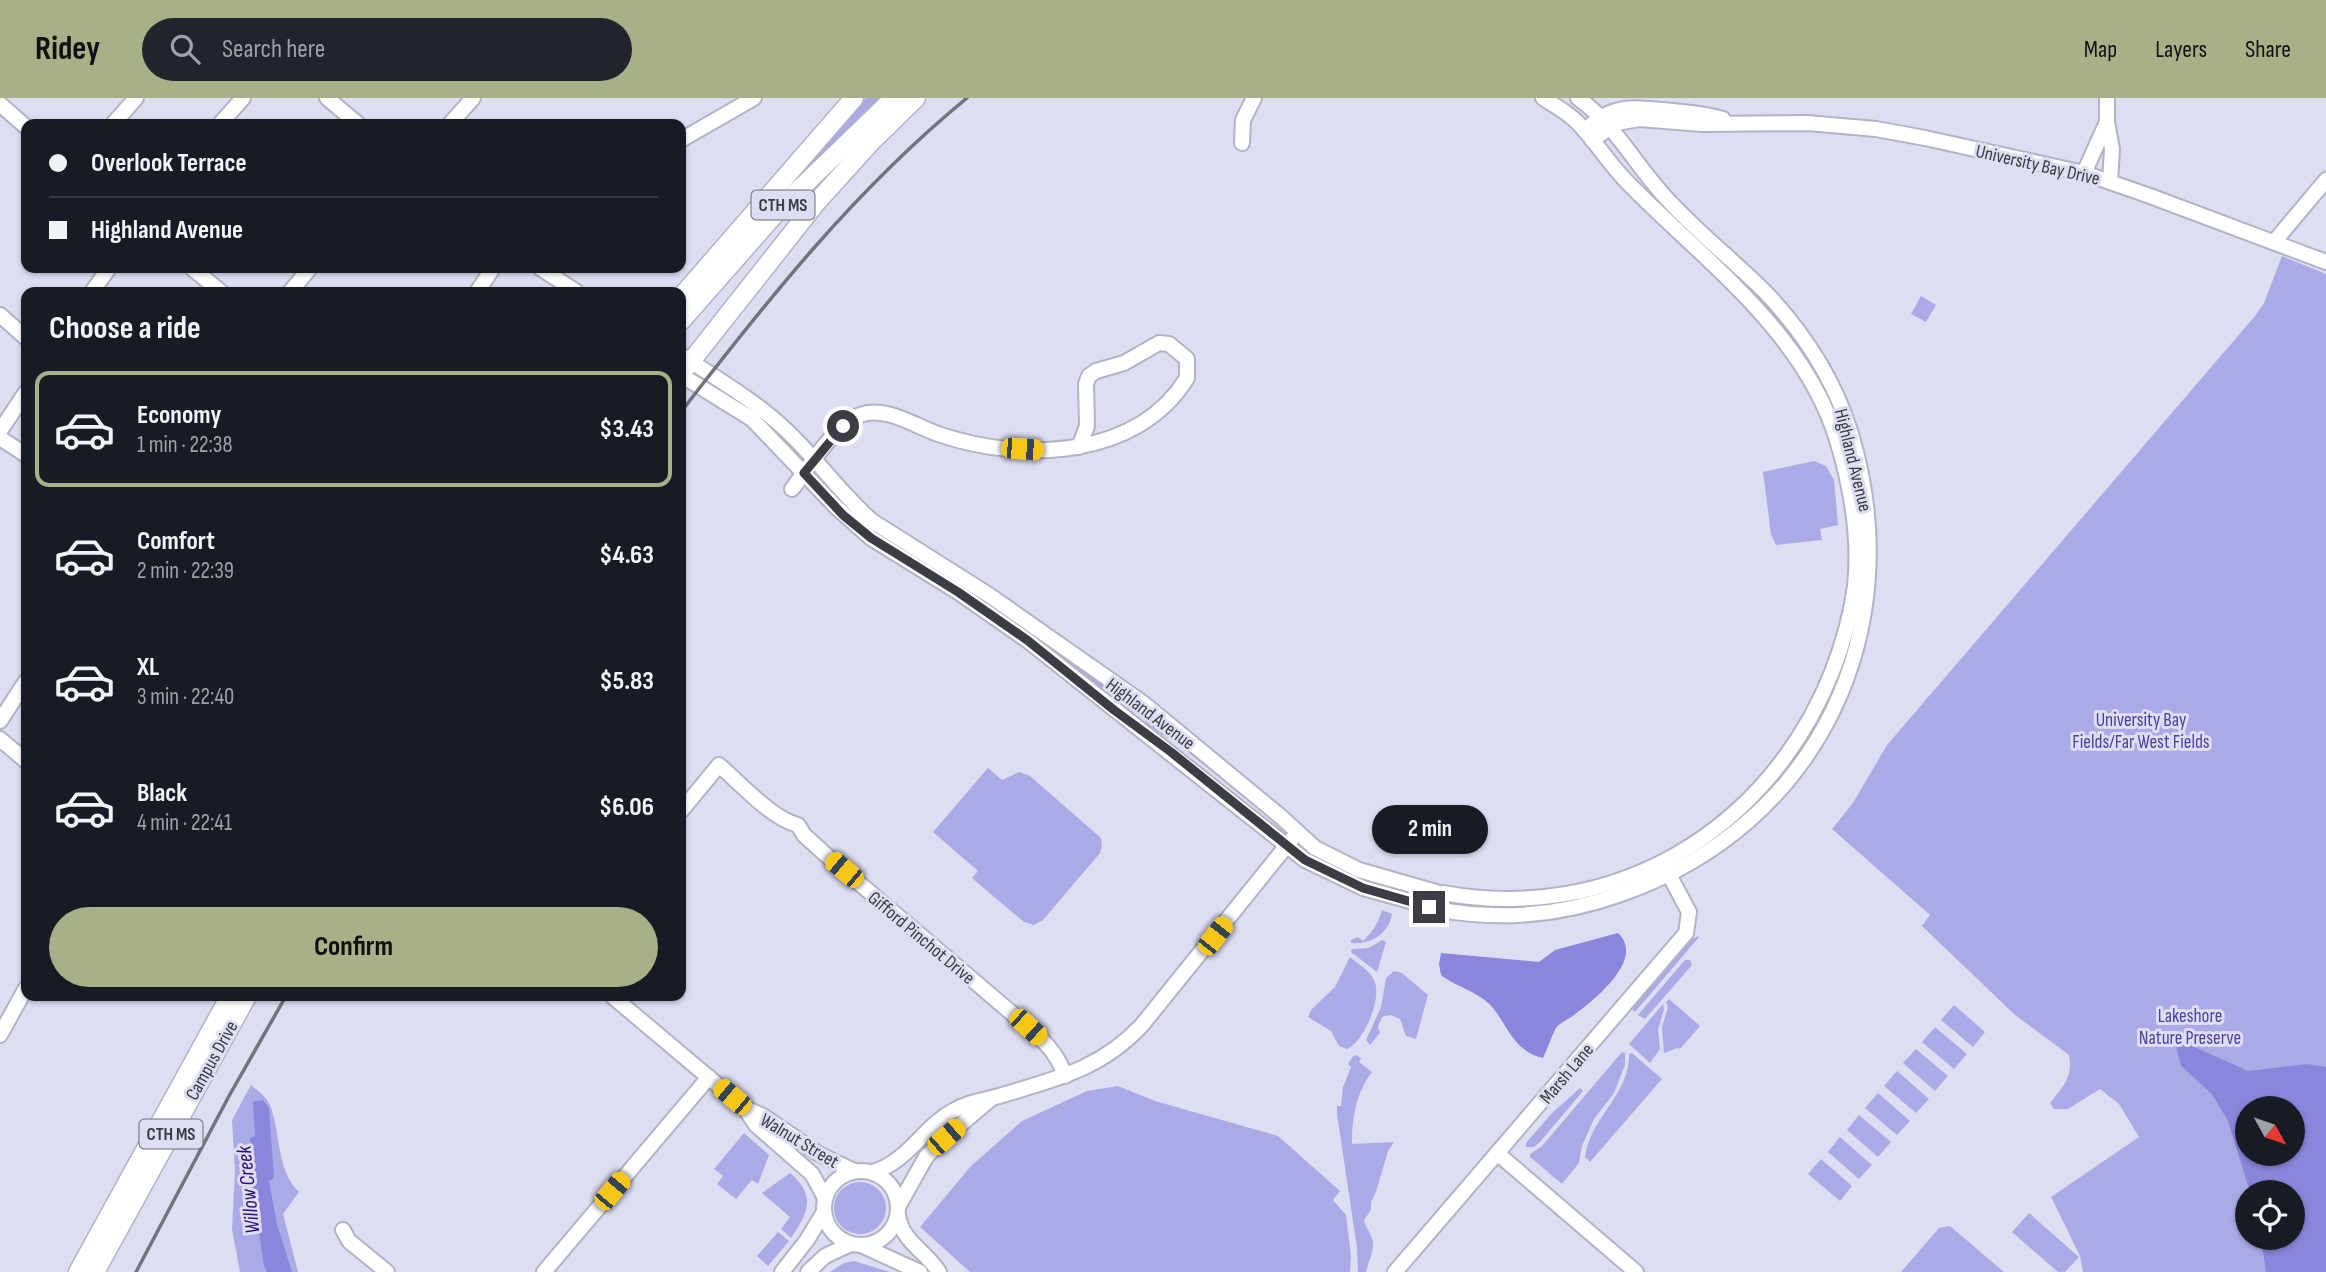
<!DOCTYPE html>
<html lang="en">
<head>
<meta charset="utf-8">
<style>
	:root { --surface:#171b24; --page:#20242c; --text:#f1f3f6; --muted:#9ea1a6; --line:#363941; --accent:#a8b087 }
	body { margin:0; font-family:"Sofia Sans Condensed",sans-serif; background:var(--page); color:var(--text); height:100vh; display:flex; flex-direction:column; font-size:26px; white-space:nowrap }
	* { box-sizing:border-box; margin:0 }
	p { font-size:23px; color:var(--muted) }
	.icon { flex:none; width:38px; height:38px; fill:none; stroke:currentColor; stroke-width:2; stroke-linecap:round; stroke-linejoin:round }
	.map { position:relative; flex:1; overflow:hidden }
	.drawer { position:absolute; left:21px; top:189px; width:665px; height:714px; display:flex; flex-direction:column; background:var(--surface); border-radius:14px; box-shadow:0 2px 5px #0004 }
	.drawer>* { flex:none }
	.top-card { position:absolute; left:21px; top:21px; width:665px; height:154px; border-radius:14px; box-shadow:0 2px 5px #0004; display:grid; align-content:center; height:154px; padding:0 28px; background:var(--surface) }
	.needle { width:46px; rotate:130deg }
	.fabs { position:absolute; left:2235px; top:998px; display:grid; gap:14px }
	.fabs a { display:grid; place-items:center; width:70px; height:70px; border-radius:50%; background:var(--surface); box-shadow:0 2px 5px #0004; font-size:35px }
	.end { position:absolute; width:32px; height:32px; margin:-16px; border:9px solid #3c3c44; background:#fff; box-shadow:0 0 0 4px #fff }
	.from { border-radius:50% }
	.bubble { position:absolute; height:49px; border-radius:24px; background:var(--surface); box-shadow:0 2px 5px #0004; font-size:23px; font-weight:700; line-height:49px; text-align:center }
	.car { position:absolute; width:21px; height:42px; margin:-21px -10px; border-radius:9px; box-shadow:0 0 5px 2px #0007; background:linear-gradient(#f5c518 24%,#345 0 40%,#f5c518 0 76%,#345 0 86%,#f5c518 0) }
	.top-card b { display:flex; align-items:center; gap:24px; height:66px; font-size:26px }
	.top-card b+b { border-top:2px solid var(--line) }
	.top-card i { width:18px; height:18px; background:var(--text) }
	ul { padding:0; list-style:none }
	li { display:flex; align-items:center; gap:21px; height:116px; margin:0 14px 10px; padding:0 14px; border:4px solid transparent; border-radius:14px }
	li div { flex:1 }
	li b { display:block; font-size:26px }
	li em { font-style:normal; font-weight:700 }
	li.on { border-color:var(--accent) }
	li>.icon { width:63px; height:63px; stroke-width:1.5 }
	h2 { padding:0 28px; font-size:32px; line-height:84px }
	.action { display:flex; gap:14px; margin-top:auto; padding:14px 28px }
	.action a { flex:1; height:80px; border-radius:42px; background:var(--accent); color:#111; font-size:28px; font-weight:700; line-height:80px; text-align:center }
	header { display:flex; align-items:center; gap:42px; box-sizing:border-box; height:98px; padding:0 35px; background:var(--accent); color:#111 }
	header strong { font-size:33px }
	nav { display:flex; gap:38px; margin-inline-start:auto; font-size:24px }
	.search { width:490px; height:63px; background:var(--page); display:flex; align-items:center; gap:18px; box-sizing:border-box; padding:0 24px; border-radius:38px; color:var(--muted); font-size:26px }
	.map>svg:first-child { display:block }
	.green { fill:#acaae6; fill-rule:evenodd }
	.water { fill:#8b85db; fill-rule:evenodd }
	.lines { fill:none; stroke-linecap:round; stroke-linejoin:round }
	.minor-casing { stroke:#b3b3c6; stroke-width:18 }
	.major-casing { stroke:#b3b3c6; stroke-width:21 }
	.minor { stroke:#fff; stroke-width:14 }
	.major { stroke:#fff; stroke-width:18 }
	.rail { stroke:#73737f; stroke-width:3.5 }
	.route { stroke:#3c3c44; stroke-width:9 }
	.labels { text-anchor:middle; stroke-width:6; stroke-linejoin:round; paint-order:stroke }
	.shield { fill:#dedef3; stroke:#6d6d78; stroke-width:2 }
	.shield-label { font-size:18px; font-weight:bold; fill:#3c3c44 }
	.street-label { font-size:19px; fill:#3c3c44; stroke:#dedef3 }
	.park-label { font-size:19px; fill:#4f3ea3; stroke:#dedef3 }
	.water-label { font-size:21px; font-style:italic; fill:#2d0d75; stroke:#dedef3 }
</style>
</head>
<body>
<header>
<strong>Ridey</strong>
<div class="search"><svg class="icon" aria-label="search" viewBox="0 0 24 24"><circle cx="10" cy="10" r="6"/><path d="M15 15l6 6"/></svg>Search here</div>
<nav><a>Map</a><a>Layers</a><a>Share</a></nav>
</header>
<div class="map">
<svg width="2326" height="1174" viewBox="0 0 2326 1174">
	<rect width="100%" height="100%" fill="#dedef3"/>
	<!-- green -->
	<g class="green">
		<path d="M866 0H883L765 116 820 48Z"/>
		<path d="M2282 158 2326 176V1174H2083L2080 1158 2051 1099 2139 1039 2119 1006 2100 991 2068 1011H2054L2050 1005C2064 987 2073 980 2069 957L2015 917 1922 828 1930 817 1832 731 1853 705 1887 647 2255 218 2264 205ZM2247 1010H2292V1055H2247ZM2247 1094H2292V1139H2247Z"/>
		<path d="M1921 198 1936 207 1926 224 1911 216Z"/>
		<path d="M1754 199C1792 219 1813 265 1833 302L1829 304 1801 255Z"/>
		<path d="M1814 363 1826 368 1834 382 1838 427 1820 431 1822 442 1776 447 1771 436 1763 374Z"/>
		<path d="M982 501 1135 609 1133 619 981 502Z"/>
		<path d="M1846 545 1853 547C1836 601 1809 650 1773 693 1763 705 1748 715 1736 725L1759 704 1781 673Z"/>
		<path d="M1145 615 1271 717 1269 719 1179 647 1145 627Z"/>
		<path d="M988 670 1002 682 1019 674 1030 678 1101 740 1102 748 1100 755 1043 822 1034 827 1024 824 972 780 978 773 933 734Z"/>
		<path d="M1627 786C1606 794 1582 803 1560 808 1516 818 1458 809 1414 801L1416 794 1440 800Z"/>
		<path d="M1382 812 1392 816C1389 836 1370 847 1351 845V842L1358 839 1363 843C1373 833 1378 826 1382 812Z"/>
		<path d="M1698 838 1699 839 1635 914 1632 911 1692 841Z"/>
		<path d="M1382 842 1386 844 1377 874 1351 854 1352 851 1369 850Z"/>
		<path d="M1350 859C1358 866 1370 873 1374 882 1383 899 1364 944 1347 951L1339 948 1331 933 1308 919 1311 912 1335 889Z"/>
		<path d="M1685 862H1690L1692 867 1645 921 1638 917Z"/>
		<path d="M1394 873 1402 875 1428 897 1416 941 1406 938 1400 921 1390 917 1382 919 1378 929 1380 935 1370 947 1366 942 1381 909 1386 880Z"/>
		<path d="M1669 901 1700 928 1680 951 1678 950 1664 955 1662 929 1668 909 1666 904Z"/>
		<path d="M1663 906 1664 911 1658 932 1660 951 1650 965 1629 946Z"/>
		<path d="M1954 907 1985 934 1973 949 1941 922Z"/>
		<path d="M1935 929 1967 956 1954 971 1922 944Z"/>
		<path d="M1916 951 1948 978 1935 993 1903 965Z"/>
		<path d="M1622 954 1625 955V967L1614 995 1594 1021 1582 1048 1579 1065 1562 1086 1530 1059V1056L1542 1048Z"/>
		<path d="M1632 955 1662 981 1590 1064 1585 1059C1590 1019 1630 997 1629 956Z"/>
		<path d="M1356 957 1361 960 1359 964 1372 974C1356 995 1352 1020 1352 1046L1394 1044 1388 1053 1376 1094 1371 1104V1112L1364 1122C1366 1131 1372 1136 1373 1144 1374 1153 1368 1165 1366 1174H1358L1357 1150 1337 1016V1008H1341L1343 989 1351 969 1348 966 1353 958Z"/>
		<path d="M1897 973 1929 1001 1916 1015 1884 988Z"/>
		<path d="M251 987C257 992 267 999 270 1007 281 1035 276 1072 299 1094L283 1116 298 1174H240L232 1131 235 1073 232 1022Z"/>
		<path d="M1118 988 1155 1003 1278 1038 1340 1093 1333 1102 1346 1117 1351 1158 1350 1174H970L920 1129 971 1068 1022 1023 1087 993Z"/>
		<path d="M1580 990 1583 993 1540 1044 1534 1049H1526V1045L1551 1016Z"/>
		<path d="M1878 995 1910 1023 1897 1037 1865 1010Z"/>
		<path d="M1859 1017 1891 1044 1878 1059 1847 1032Z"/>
		<path d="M744 1035 769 1057 758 1086 752 1082 736 1101 717 1086 723 1078 714 1071Z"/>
		<path d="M1840 1039 1872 1067 1859 1081 1828 1054Z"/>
		<path d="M1821 1061 1852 1088 1840 1103 1808 1076Z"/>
		<path d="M790 1075C816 1097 809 1114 791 1140L781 1131 790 1119 762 1095Z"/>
		<circle cx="860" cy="1110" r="26"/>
		<path d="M2029 1115 2079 1159 2065 1174H2058L2012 1134Z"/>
		<path d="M1950 1128 2004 1174H1901L1939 1130Z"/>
		<path d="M778 1134 789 1143 768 1168 757 1158Z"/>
		<path d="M854 1163 890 1174H830L844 1165Z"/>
	</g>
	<!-- water -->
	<g class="water">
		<path d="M1618 835C1646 861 1594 902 1574 917 1569 921 1559 925 1556 930 1551 939 1548 950 1543 960 1514 953 1509 930 1493 910 1480 894 1456 889 1441 877L1439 866 1441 855 1539 864 1555 852Z"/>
		<path d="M2179 942 2248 973 2307 966 2326 969V1174H2266L2261 1139H2292V1094H2250L2228 1023 2212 996 2181 968 2176 948ZM2247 1010H2292V1055H2247Z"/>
		<path d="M263 1002 269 1010 274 1080 269 1083 277 1126 292 1174H267L264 1168 255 1110 250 1040 255 1038 253 1004Z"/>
	</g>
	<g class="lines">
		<defs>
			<g id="minor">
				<path d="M327 0 358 26"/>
				<path d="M2107 0V24L2112 51 2110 84"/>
				<path d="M0 6 26 29"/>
				<path d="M113 26 136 0"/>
				<path d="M220 26 243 0"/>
				<path d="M450 26 473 0"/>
				<path d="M1585 33C1612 4 1637 10 1673 13 1690 15 1706 16 1723 21"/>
				<path d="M681 42 754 0"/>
				<path d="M1592 42 1617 25 1639 21 1702 26 1807 25 1876 31 1925 40 2084 75 2150 98 2326 164"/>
				<path d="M1242 45 1243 22 1254 0"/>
				<path d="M2084 75 2107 24"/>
				<path d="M2274 144 2326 82"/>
				<path d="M192 170 221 194"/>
				<path d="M540 170 577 194"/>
				<path d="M92 194 109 170"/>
				<path d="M290 194 310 170"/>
				<path d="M477 194 493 170"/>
				<path d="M0 217 26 240"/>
				<path d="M681 257C717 281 754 302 786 332 817 361 841 396 872 423L989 497 1143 605 1280 718 1315 750 1359 772 1436 794"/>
				<path d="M681 277 752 321 836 409 871 440 958 494 1027 542 1305 762 1363 790 1435 810"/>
				<path d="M0 333 26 294"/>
				<path d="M0 340 26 357"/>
				<path d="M792 391C809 369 834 328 860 317 886 307 916 329 941 337 1022 364 1137 361 1187 280V261L1169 246 1159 245 1124 265 1096 273 1089 278 1086 286 1087 328 1079 349"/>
				<path d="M0 623 26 583"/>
				<path d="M0 641 26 663"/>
				<path d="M681 713 719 667C740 685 772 721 798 727L804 737 825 756 1028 929C1045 944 1058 956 1065 978"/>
				<path d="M1443 795C1613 826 1769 733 1832 574 1843 546 1851 518 1855 488 1860 440 1851 388 1837 342 1804 234 1706 164 1630 87 1610 68 1596 43 1577 24 1567 14 1554 7 1543 0"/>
				<path d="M1441 812C1504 823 1564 817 1624 795 1819 726 1910 531 1851 336 1835 283 1806 238 1769 198 1737 165 1700 137 1669 103 1637 70 1616 27 1578 0"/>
				<path d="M612 898 745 1010 763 1018 819 1056 854 1073"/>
				<path d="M0 937 26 890"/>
				<path d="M746 1012 756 1027 812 1076 825 1100"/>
				<path d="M1497 1055 1636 1174"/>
				<circle cx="861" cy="1110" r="37"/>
				<path d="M873 1074C909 1063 922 1030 953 1013 970 1003 982 1003 999 998 1055 981 1100 972 1142 927L1292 741"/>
				<path d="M899 1107 926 1059 946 1039 992 1000"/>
				<path d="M898 1117C902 1144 926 1153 939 1174"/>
				<path d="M343 1132 349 1143 387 1174"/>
				<path d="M863 1148 920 1174"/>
				<path d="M544 1174 709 979"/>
				<path d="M782 1174 807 1142 824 1114"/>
				<path d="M808 1174 825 1158 851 1146"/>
				<path d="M1395 1174 1686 835 1689 814 1666 771"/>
			</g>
			<g id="major">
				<path d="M681 199 854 0"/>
				<path d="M681 223 783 107 894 0"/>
				<path d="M681 276 816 105 871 44 916 0"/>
				<path d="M78 1174 230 898"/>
				<path d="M95 1174 247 898"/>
			</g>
		</defs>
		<!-- minor casing -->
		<use href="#minor" class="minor-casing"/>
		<!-- major casing -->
		<use href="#major" class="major-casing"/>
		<!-- minor -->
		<use href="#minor" class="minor"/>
		<!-- major -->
		<use href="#major" class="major"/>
		<!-- rail -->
		<g class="rail">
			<path d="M681 314C768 201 856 91 967 0"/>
			<path d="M136 1174 229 998 286 898"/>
		</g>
	</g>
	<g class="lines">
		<!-- route -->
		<path class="route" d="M843 328 804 375 843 417 871 440 958 494 1027 542 1114 612 1171 654 1305 762 1363 790 1429 809"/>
	</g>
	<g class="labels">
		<!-- shield labels -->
		<g class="shield">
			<rect x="751.5" y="92.5" width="63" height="29" rx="5"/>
			<rect x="139.5" y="1021.5" width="63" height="29" rx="5"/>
		</g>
		<g class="shield-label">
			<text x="783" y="113">CTH MS</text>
			<text x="171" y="1042">CTH MS</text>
		</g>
		<!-- street labels -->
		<g class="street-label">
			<text transform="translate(2038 66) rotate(13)" y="7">University Bay Drive</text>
			<text transform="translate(1854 362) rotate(76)" y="7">Highland Avenue</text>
			<text transform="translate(1151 615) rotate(37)" y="7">Highland Avenue</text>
			<text transform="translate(922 839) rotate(40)" y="7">Gifford Pinchot Drive</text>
			<text transform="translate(211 962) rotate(-61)" y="7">Campus Drive</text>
			<text transform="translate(1566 975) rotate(-50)" y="7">Marsh Lane</text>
			<text transform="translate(800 1042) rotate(31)" y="7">Walnut Street</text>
		</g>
		<!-- park labels -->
		<g class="park-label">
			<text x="2141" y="628">University Bay<tspan x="2141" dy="22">Fields/Far West Fields</tspan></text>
			<text x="2190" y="924">Lakeshore<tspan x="2190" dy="22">Nature Preserve</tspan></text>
		</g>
		<!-- water labels -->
		<g class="water-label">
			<text transform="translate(248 1092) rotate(-96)" y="7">Willow Creek</text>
		</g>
	</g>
</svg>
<div class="fabs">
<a><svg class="needle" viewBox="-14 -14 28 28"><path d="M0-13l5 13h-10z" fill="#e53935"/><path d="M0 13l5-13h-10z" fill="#9ea1a6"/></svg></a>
<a><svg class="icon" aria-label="locate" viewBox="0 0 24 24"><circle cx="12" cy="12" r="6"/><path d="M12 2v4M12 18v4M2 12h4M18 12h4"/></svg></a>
</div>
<i class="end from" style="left:843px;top:328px"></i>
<i class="end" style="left:1429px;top:809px"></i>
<div class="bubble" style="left:1372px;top:707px;width:116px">2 min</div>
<i class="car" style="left:1022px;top:351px;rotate:94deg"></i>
<i class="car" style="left:844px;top:772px;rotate:310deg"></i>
<i class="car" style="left:1215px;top:838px;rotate:38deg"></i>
<i class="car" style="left:1028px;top:929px;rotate:132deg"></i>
<i class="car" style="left:732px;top:999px;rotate:310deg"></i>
<i class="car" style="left:946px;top:1039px;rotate:49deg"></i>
<i class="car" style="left:612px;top:1093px;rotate:40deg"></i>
<div class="top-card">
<b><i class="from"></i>Overlook Terrace</b>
<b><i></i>Highland Avenue</b>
</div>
<section class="drawer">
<h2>Choose a ride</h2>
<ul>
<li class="on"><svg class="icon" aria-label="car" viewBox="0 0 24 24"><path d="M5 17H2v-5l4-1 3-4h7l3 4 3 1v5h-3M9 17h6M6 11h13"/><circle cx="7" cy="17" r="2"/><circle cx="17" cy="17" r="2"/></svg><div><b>Economy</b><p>1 min · 22:38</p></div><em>$3.43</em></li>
<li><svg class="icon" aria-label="car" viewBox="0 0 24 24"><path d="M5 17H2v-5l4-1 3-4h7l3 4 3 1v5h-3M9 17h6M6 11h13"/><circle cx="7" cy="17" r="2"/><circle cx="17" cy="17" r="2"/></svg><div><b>Comfort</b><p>2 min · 22:39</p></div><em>$4.63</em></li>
<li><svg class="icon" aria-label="car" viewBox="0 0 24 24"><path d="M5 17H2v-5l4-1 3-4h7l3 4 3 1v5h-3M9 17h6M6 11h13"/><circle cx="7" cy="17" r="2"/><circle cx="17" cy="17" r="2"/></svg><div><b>XL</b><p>3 min · 22:40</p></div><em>$5.83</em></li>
<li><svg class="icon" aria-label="car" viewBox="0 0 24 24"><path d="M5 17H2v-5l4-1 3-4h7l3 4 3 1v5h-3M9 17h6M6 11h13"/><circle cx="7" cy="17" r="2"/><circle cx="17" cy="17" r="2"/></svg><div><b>Black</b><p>4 min · 22:41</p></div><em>$6.06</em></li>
</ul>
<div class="action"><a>Confirm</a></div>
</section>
</div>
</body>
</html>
